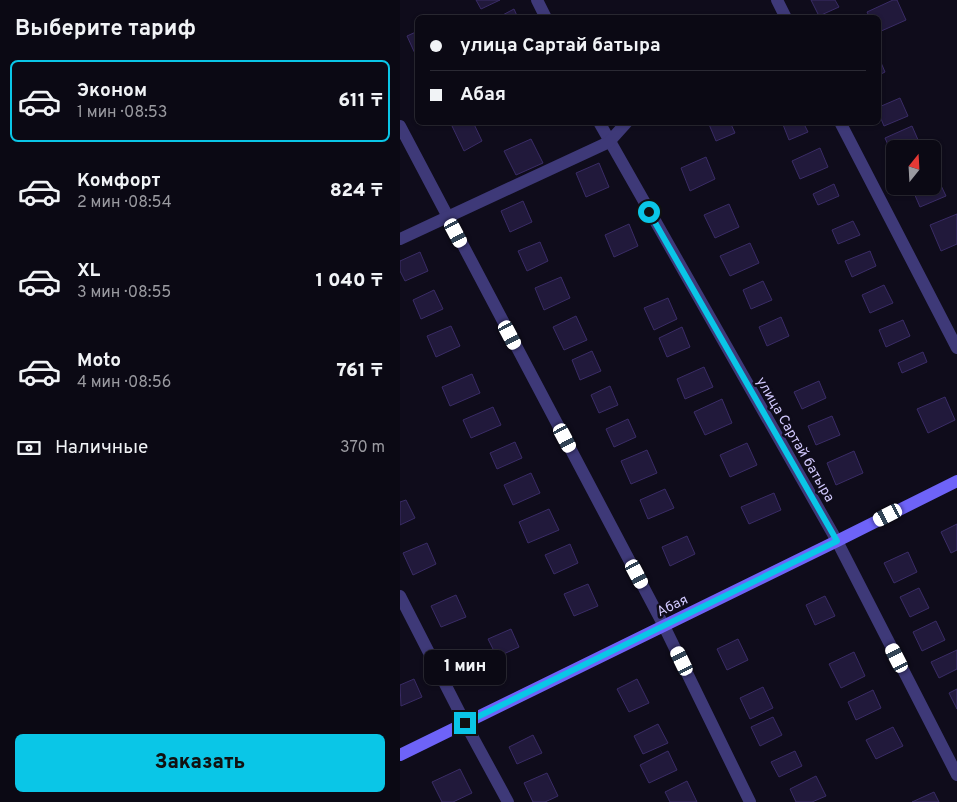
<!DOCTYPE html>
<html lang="ru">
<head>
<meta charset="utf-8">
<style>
	:root { --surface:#0b0914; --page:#191722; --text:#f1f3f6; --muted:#9a9aa0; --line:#2b2a34; --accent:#0ac6e7 }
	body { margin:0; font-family:Overpass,sans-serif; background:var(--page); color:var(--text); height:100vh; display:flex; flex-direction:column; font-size:19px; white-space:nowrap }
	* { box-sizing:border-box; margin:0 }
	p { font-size:16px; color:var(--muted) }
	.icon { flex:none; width:28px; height:28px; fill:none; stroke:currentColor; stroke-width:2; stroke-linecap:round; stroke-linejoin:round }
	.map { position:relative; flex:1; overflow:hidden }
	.drawer { display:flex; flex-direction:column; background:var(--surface); width:400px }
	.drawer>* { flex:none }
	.guide { position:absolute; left:15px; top:15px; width:466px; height:110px; border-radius:8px; box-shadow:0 1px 4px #0004,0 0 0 1px var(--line); display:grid; align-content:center; height:110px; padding:0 15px; background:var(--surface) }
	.needle { width:32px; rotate:18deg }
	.buttons { position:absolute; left:486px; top:140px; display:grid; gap:10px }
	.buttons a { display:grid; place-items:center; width:55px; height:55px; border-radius:8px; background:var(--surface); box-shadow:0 1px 4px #0004,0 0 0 1px var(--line); font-size:25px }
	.end { position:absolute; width:22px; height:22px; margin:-11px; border:6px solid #0ac6e7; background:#111; box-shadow:0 0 0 2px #111 }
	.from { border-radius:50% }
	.bubble { position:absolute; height:35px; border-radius:8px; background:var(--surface); box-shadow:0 1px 4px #0004,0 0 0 1px var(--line); font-size:16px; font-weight:800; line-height:35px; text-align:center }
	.car { position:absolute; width:15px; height:30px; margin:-15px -8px; border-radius:6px; box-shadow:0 0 4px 1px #0007; background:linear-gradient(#fff 24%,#345 0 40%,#fff 0 76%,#345 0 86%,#fff 0) }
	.guide b { display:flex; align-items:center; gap:18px; height:48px; font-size:19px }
	.guide b+b { border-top:1px solid var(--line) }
	.guide i { width:12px; height:12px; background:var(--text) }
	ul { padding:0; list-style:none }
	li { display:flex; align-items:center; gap:15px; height:82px; margin:0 10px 8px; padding:0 5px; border:2px solid transparent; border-radius:8px }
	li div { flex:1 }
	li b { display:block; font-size:19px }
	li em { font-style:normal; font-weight:800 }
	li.current { border-color:var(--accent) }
	li>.icon { width:45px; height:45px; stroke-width:1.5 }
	h2 { padding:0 15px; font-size:22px; line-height:60px }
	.pay { display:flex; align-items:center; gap:12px; height:55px; padding:0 15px; font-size:19px }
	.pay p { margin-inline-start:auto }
	.button { display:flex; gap:10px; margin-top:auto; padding:10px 15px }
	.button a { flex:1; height:58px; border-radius:8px; background:var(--accent); color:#111; font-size:20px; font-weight:800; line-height:58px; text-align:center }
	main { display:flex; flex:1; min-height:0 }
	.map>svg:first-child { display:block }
	.building { fill:#21193b; stroke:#3a2c66 }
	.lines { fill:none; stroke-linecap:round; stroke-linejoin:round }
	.street { stroke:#3e3978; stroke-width:12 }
	.secondary { stroke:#6e63f8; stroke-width:12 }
	.route { stroke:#0ac6e7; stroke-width:6 }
	.labels { text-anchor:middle; stroke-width:5; stroke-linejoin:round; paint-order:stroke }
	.street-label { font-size:14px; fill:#d1c8fd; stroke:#0f0c1b }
</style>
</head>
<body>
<main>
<section class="drawer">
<h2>Выберите тариф</h2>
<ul>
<li class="current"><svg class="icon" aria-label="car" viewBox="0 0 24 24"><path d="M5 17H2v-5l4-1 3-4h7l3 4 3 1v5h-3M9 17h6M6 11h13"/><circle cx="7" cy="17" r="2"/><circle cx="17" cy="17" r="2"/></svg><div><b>Эконом</b><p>1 мин · 08:53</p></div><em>611 ₸</em></li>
<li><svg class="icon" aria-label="car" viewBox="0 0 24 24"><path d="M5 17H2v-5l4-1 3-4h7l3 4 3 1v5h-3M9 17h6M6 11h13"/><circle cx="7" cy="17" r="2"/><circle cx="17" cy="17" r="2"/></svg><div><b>Комфорт</b><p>2 мин · 08:54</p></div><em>824 ₸</em></li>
<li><svg class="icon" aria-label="car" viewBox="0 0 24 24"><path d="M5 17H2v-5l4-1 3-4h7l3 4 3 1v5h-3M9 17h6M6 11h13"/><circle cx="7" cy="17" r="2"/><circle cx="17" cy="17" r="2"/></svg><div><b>XL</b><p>3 мин · 08:55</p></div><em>1 040 ₸</em></li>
<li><svg class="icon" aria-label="car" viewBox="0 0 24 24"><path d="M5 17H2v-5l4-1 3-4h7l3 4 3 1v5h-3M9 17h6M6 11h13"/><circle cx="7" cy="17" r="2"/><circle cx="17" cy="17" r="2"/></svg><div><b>Moto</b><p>4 мин · 08:56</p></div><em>761 ₸</em></li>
</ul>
<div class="pay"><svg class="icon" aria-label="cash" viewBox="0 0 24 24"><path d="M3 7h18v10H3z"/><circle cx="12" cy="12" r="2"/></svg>Наличные<p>370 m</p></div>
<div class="button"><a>Заказать</a></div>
</section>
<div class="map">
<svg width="557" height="802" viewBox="0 0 557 802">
	<rect width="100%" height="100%" fill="#0f0c1b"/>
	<!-- building -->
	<g class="building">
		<path d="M76 0H100L81 9Z"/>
		<path d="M411 0H435L439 7 419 16Z"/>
		<path d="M493 0H497L506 20 479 32V18H470L467 12Z"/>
		<path d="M114 9 118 18H97Z"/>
		<path d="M18 31V58H17L7 36Z"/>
		<path d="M479 58 485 72 479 75Z"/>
		<path d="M500 98 508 116 484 126 479 114V107Z"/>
		<path d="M60 122H73L82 141 64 151 52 126Z"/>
		<path d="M308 122H330L335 133 316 141Z"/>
		<path d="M382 122H403L408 132 389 140Z"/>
		<path d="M512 126 522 149H495V161L485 138Z"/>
		<path d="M131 139 143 163 116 175 104 151Z"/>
		<path d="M420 148 428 167 400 179 392 161Z"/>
		<path d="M306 157 315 179 290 191 281 168Z"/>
		<path d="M199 163 209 187 186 197 176 173Z"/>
		<path d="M536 175 546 196 520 207 511 186H532V176Z"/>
		<path d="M434 184 439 196 418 205 413 194Z"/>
		<path d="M123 201 132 222 110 232 101 211Z"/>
		<path d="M329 204 339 227 315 238 304 215Z"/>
		<path d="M557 214V244L541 251 530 225Z"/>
		<path d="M453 221 460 235 438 244 432 230Z"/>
		<path d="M229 224 238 246 214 257 205 235Z"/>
		<path d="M140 242 148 261 127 271 118 251Z"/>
		<path d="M350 243 359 263 330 276 320 256Z"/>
		<path d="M470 251 476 266 452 277 445 261Z"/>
		<path d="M20 252 28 271 5 281 0 271V261Z"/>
		<path d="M161 277 170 298 144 310 135 288Z"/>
		<path d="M363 281 372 300 351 309 343 290Z"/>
		<path d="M484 285 493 303 470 313 462 295Z"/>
		<path d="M34 290 43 309 21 319 13 300Z"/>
		<path d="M268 298 277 319 254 330 244 308Z"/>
		<path d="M176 316 187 340 164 350 153 327Z"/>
		<path d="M381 317 389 336 367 346 359 327Z"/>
		<path d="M503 320 510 336 486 347 479 330Z"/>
		<path d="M51 326 60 346 36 357 27 336Z"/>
		<path d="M282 327 290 347 267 357 259 338Z"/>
		<path d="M192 351 201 371 180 380 172 360Z"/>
		<path d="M523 352 527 362 502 373 498 363Z"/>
		<path d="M304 367 313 387 285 399 277 379Z"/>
		<path d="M72 374 80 393 50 406 42 387Z"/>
		<path d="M419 381 426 398 402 409 394 392Z"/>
		<path d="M210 386 218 405 199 413 191 395Z"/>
		<path d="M545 397 555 420 528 433 517 409Z"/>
		<path d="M322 399 332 423 305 435 294 412Z"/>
		<path d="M93 407 101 425 71 438 63 420Z"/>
		<path d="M432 416 440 435 416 445 408 426Z"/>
		<path d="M228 419 236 437 214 447 206 429Z"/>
		<path d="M115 442 122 458 97 469 90 453Z"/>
		<path d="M347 443 357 465 330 477 320 455Z"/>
		<path d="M247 450 257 473 231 484 221 461Z"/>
		<path d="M454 451 463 473 436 485 427 463Z"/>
		<path d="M131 473 140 493 113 505 104 485Z"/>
		<path d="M265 489 274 508 248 519 240 500Z"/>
		<path d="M374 493 381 510 349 524 341 507Z"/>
		<path d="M6 500 15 518 0 525V502Z"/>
		<path d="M149 509 159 530 128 543 119 522Z"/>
		<path d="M557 524V550L551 553 541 532Z"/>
		<path d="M287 536 295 554 270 566 262 547Z"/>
		<path d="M27 543 36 564 13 575 3 553Z"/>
		<path d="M170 544 178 563 154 574 145 555Z"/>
		<path d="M508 552 517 572 494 583 484 563Z"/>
		<path d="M188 584 198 606 174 616 164 594Z"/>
		<path d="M519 588 529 608 510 617 500 597Z"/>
		<path d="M56 595 66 617 41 627 31 606Z"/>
		<path d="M425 596 435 616 415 625 406 605Z"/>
		<path d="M536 621 545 640 522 651 513 632Z"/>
		<path d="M111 629 119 647 97 657 88 639Z"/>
		<path d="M338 639 348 660 327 670 317 649Z"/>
		<path d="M557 650V669L539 678 531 662Z"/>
		<path d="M454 652 465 676 441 688 429 664Z"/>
		<path d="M14 679 22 697 1 706 0 685Z"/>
		<path d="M237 679 249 703 229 712 217 689Z"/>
		<path d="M363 687 373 708 350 719 340 698Z"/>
		<path d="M557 689V709L549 693Z"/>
		<path d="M473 690 481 708 456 720 448 702Z"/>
		<path d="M373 717 382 735 360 746 351 727Z"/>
		<path d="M258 724 268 743 243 754 234 736Z"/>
		<path d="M493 727 503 746 476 759 466 740Z"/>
		<path d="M133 735 142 753 117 764 109 747Z"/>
		<path d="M268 751 277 770 249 783 240 765Z"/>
		<path d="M395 751 402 766 379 777 371 762Z"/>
		<path d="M60 769 72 793 53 802H42L32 782Z"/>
		<path d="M147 773 158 796 145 802H133L124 783Z"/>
		<path d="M416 776 426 796 412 802H396L390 789Z"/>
		<path d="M287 781 297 802H270L265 792Z"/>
		<path d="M534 792 539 802H512Z"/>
	</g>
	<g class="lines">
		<!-- street -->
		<g class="street">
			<path d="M137 0 146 18"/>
			<path d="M377 0 386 18"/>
			<path d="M199 122 437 541 557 775"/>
			<path d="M440 122 557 348"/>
			<path d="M0 126 264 626 350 802"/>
			<path d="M0 239 209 142 227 122"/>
			<path d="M0 596 65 723 108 802"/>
		</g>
		<!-- secondary -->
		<path class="secondary" d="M0 755 437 541 557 481"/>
	</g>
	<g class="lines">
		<!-- route -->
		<path class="route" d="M65 723 437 541 249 212"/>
	</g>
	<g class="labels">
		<!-- street labels -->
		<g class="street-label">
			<text transform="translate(396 439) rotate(60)" y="5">улица Сартай батыра</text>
			<text transform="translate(272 605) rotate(-26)" y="5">Абая</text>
		</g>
	</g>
</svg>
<div class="buttons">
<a><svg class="needle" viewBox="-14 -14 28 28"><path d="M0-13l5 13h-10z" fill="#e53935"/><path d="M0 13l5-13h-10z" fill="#9a9aa0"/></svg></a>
</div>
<i class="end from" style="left:249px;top:212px"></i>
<i class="end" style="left:65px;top:723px"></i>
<div class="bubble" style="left:24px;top:650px;width:82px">1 мин</div>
<i class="car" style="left:56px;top:233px;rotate:152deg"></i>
<i class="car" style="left:110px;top:335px;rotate:152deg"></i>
<i class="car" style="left:165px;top:438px;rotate:152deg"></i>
<i class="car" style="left:488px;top:515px;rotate:243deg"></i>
<i class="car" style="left:237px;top:574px;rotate:152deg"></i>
<i class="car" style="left:497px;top:658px;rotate:333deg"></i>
<i class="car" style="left:282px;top:661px;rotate:334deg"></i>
<div class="guide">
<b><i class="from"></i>улица Сартай батыра</b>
<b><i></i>Абая</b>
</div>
</div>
</main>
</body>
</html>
